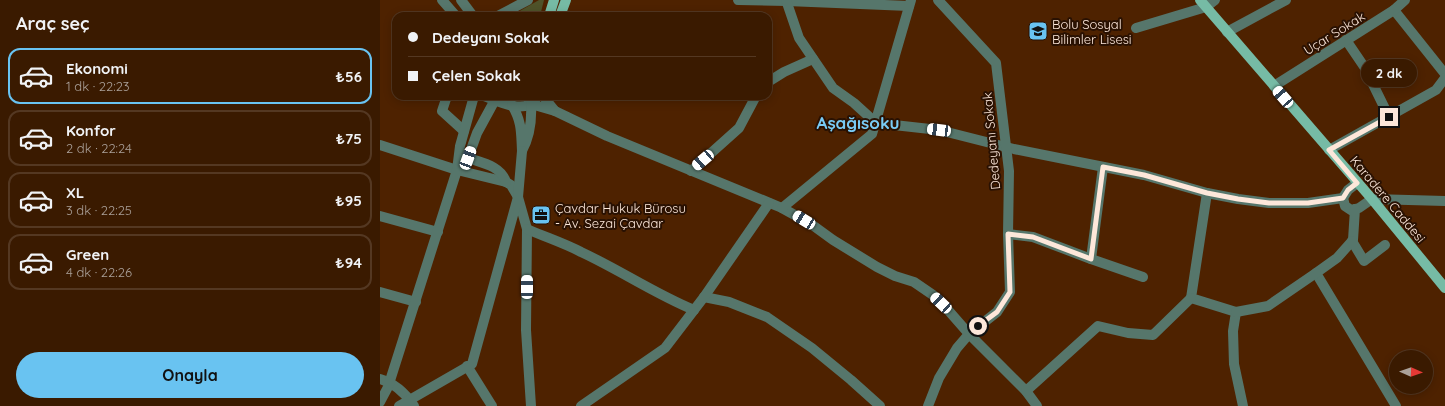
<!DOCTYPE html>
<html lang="tr">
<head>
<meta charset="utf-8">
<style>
	:root { --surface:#3a1a00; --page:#45270f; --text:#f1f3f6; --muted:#aba199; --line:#543822; --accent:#69c3f1 }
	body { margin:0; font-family:Quicksand,sans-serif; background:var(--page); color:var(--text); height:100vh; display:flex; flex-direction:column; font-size:15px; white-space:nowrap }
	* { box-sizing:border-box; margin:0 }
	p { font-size:13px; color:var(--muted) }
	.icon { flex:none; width:22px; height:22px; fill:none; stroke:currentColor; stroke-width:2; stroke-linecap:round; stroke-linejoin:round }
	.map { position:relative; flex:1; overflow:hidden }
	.sheet { display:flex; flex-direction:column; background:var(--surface); width:380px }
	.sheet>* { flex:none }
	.banner { position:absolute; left:12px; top:12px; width:380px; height:88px; border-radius:12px; box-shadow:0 2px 10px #0003,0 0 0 1px var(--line); display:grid; align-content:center; height:88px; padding:0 16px; background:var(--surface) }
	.needle { width:26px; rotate:92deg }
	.tools { position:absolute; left:1009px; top:350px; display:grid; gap:8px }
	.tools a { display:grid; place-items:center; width:44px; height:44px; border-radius:50%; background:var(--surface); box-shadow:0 2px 10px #0003,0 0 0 1px var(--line); font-size:20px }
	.end { position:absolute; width:18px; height:18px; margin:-9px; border:5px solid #fde7da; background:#111; box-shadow:0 0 0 2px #111 }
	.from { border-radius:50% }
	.bubble { position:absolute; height:28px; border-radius:14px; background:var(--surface); box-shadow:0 2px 10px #0003,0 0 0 1px var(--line); font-size:13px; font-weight:700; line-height:28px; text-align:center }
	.car { position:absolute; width:12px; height:24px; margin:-12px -6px; border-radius:5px; box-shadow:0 0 3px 1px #0007; background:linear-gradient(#fff 24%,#345 0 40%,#fff 0 76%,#345 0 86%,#fff 0) }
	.banner b { display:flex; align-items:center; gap:14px; height:38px; font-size:15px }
	.banner b+b { border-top:1px solid var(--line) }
	.banner i { width:10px; height:10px; background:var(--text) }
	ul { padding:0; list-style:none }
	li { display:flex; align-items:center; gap:12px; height:56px; margin:0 8px 6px; padding:0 8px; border:2px solid var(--line); border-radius:12px }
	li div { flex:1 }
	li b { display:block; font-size:15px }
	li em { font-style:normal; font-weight:700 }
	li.on { border-color:var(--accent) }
	li>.icon { width:36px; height:36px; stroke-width:1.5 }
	h2 { padding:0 16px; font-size:18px; line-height:48px }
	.cta { display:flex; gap:8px; margin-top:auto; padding:8px 16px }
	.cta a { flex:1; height:46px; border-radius:24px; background:var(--accent); color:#111; font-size:16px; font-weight:700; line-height:46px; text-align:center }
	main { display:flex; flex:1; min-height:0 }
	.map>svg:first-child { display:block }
	.green { fill:#4f5229 }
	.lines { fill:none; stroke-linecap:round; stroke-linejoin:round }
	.minor { stroke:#56766b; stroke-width:10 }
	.major { stroke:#76bba5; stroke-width:10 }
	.route { stroke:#fde7da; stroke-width:5 }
	.labels { text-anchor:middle; stroke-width:4; stroke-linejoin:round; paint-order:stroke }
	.poi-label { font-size:13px; fill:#fde7da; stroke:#291102; text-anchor:start }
	.street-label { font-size:13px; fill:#fde7da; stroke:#291102 }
	.district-label { font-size:17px; font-weight:bold; fill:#79cbf5; stroke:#291102 }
</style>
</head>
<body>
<main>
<section class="sheet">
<h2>Araç seç</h2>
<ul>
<li class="on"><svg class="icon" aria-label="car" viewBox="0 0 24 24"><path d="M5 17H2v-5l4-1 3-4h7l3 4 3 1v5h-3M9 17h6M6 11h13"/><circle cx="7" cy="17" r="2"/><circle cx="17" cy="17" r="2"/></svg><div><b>Ekonomi</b><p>1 dk · 22:23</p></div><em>₺56</em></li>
<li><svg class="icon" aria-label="car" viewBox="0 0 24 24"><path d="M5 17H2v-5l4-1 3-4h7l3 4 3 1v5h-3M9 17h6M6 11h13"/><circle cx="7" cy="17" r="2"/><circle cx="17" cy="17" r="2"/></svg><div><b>Konfor</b><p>2 dk · 22:24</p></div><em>₺75</em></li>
<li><svg class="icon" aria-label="car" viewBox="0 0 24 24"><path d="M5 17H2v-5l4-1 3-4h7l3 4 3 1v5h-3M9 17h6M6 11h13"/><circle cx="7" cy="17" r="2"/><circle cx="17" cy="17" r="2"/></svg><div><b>XL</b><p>3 dk · 22:25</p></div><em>₺95</em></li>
<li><svg class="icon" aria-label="car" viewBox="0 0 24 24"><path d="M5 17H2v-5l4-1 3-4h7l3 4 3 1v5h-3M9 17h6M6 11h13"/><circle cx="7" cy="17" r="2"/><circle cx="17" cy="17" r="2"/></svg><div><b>Green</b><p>4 dk · 22:26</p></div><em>₺94</em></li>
</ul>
<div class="cta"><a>Onayla</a></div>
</section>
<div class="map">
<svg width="1065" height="406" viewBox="0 0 1065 406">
	<rect width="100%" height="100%" fill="#4e2200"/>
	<!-- green -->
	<path class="green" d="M159 0H164L160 16H131Z"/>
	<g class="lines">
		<!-- minor -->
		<g class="minor">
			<path d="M62 0 76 16"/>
			<path d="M81 0 93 16"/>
			<path d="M358 0 407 1 529 6"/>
			<path d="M406 0 419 38 453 88 474 103 496 123 559 130 634 149 764 175 827 193 858 199 889 203H928L963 198"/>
			<path d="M1014 10 1065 74"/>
			<path d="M118 16 148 0"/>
			<path d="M756 28 826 7 835 0"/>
			<path d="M847 32 906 0"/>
			<path d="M966 40 985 68 1009 117"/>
			<path d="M388 82 404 72 433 59"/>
			<path d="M894 86 1014 10 1025 0"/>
			<path d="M67 96 62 111 84 131"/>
			<path d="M104 96C118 101 142 114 155 101"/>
			<path d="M132 105C142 122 141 132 142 151 150 136 152 121 151 104L175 111 163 96"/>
			<path d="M175 111 227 136 402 208 431 224 453 240 497 267 515 276 534 282 553 295 568 310 589 334 646 391 657 406"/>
			<path d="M0 145 77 170 126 182 131 185 138 197 147 229 146 330 151 406"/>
			<path d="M949 150 1056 90 1065 78"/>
			<path d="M88 158C103 163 121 166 126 182"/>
			<path d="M77 170 88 158 97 133 115 100"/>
			<path d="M311 171 359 128 376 96"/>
			<path d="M977 183 968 190 963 198 965 206 971 210 979 208 992 199 1065 201"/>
			<path d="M827 193 811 298 856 312 853 331 854 364 863 406"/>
			<path d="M402 208 492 134 531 0"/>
			<path d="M975 209 973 240 957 258 936 273 1016 406"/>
			<path d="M0 216 58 232"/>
			<path d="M147 229C165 237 184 243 201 252 240 270 275 294 314 310"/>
			<path d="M628 234 653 237 711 259 723 167"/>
			<path d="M972 241 984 261 1005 245"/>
			<path d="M711 259 763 277"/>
			<path d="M0 292 36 302"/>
			<path d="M324 297 349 302 387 317 432 348 471 380 500 406"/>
			<path d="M856 312 888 306 936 273"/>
			<path d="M87 366 112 406"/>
			<path d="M0 379C14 383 26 394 34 406"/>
			<path d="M646 391 718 326 748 333 773 335 811 298"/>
			<path d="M0 402 8 387 77 170 80 146 94 96"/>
			<path d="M19 406 92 364 138 197 142 151"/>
			<path d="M201 406 285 348 324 297 389 203"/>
			<path d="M548 406 559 378 577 348 589 334 617 312 630 292 628 234 629 171 616 63 558 0"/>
		</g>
		<!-- major -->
		<g class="major">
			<path d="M820 0 992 199 1065 288"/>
			<path d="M169 16 174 0"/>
			<path d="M180 16 186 0"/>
		</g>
	</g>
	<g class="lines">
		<!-- route -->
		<path class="route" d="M598 326 617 312 630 292 628 234 653 237 711 259 723 167 764 175 827 193 858 199 889 203H928L963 198 968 190 977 183 949 150 1009 117"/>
	</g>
	<!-- icons -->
	<defs>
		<symbol id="school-square" viewBox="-11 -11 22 22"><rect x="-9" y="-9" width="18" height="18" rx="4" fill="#69c3f1" stroke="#291102"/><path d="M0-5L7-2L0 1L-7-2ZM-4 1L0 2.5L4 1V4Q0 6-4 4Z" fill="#111"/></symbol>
		<symbol id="office-square" viewBox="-11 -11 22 22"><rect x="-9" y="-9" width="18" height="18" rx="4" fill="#69c3f1" stroke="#291102"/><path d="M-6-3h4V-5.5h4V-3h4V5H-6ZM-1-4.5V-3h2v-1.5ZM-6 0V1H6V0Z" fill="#111"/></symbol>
	</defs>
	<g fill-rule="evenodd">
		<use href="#school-square" x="647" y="20" width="22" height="22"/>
		<use href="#office-square" x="150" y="204" width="22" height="22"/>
	</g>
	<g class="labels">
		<!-- poi labels -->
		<g class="poi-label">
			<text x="672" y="29">Bolu Sosyal<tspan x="672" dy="15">Bilimler Lisesi</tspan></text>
			<text x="175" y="213">Çavdar Hukuk Bürosu<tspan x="175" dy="15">- Av. Sezai Çavdar</tspan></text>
		</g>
		<!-- street labels -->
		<g class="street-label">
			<text transform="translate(954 33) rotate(-32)" y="5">Uçar Sokak</text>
			<text transform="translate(611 141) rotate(-95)" y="5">Dedeyanı Sokak</text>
			<text transform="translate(1008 199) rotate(50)" y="5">Karadere Caddesi</text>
		</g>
		<!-- district labels -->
		<g class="district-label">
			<text x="478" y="129">Aşağısoku</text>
		</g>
	</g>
</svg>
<div class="tools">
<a><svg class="needle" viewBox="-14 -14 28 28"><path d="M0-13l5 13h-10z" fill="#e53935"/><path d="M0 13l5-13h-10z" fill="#aba199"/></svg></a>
</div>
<i class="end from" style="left:598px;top:326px"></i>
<i class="end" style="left:1009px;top:117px"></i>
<div class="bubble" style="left:981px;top:59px;width:56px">2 dk</div>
<i class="car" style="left:903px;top:97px;rotate:319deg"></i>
<i class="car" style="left:559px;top:130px;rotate:277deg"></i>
<i class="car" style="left:88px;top:158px;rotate:20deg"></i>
<i class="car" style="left:323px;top:160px;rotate:229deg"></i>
<i class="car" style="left:424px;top:220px;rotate:301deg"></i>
<i class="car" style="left:147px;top:287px;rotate:0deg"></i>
<i class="car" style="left:561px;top:303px;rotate:313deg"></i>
<div class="banner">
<b><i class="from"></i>Dedeyanı Sokak</b>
<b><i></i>Çelen Sokak</b>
</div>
</div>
</main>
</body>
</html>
